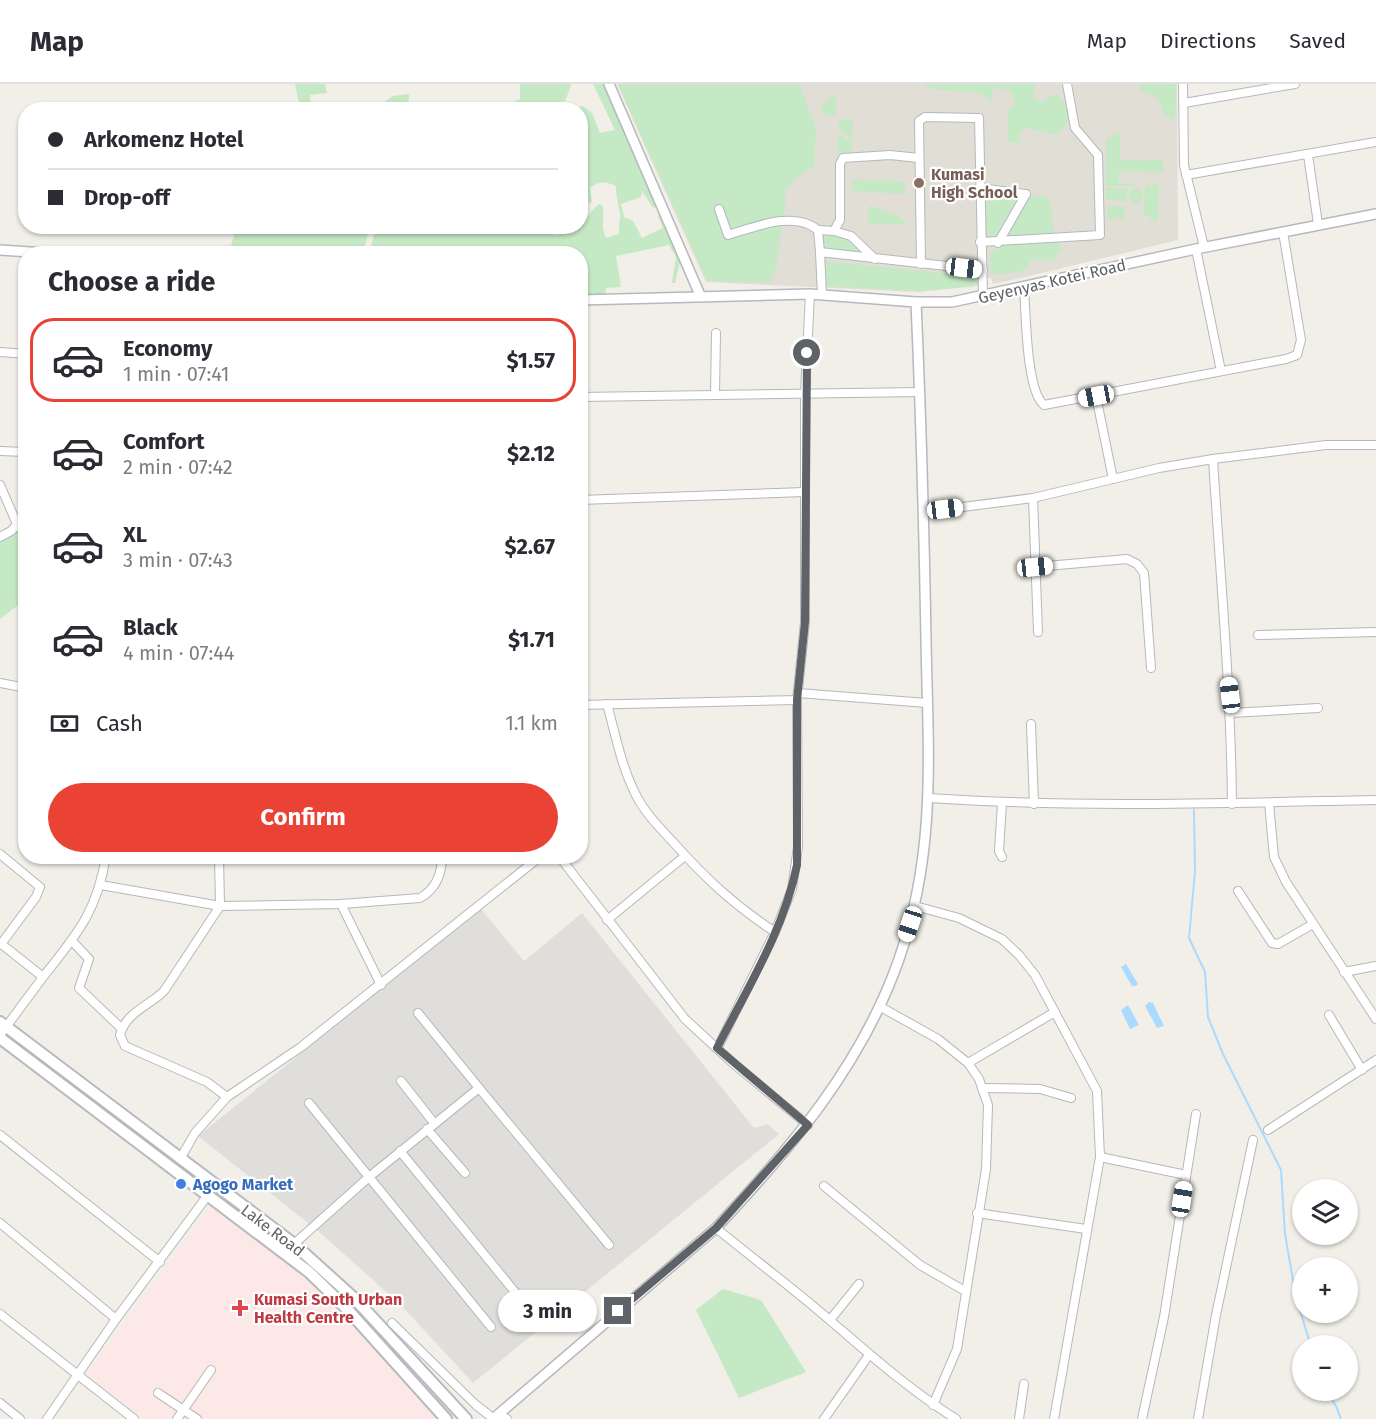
<!DOCTYPE html>
<html lang="en">
<head>
<meta charset="utf-8">
<style>
	:root { --surface:#fff; --page:#f2f2f3; --text:#2b2b33; --muted:#7c7c81; --line:#e1e1e2; --accent:#ea4335 }
	body { margin:0; font-family:"Fira Sans",sans-serif; background:var(--page); color:var(--text); height:100vh; display:flex; flex-direction:column; font-size:22px; white-space:nowrap }
	* { box-sizing:border-box; margin:0 }
	p { font-size:20px; color:var(--muted) }
	.icon { flex:none; width:33px; height:33px; fill:none; stroke:currentColor; stroke-width:2; stroke-linecap:round; stroke-linejoin:round }
	.map { position:relative; flex:1; overflow:hidden }
	.panel { position:absolute; left:18px; top:162px; width:570px; height:618px; display:flex; flex-direction:column; background:var(--surface); border-radius:24px; box-shadow:0 2px 4px #0004 }
	.panel>* { flex:none }
	.guide { position:absolute; left:18px; top:18px; width:570px; height:132px; border-radius:24px; box-shadow:0 2px 4px #0004; display:grid; align-content:center; height:132px; padding:0 30px; background:var(--surface) }
	.tools { position:absolute; left:1292px; top:1095px; display:grid; gap:12px }
	.tools a { display:grid; place-items:center; width:66px; height:66px; border-radius:50%; background:var(--surface); box-shadow:0 2px 4px #0004; font-size:30px }
	.end { position:absolute; width:27px; height:27px; margin:-14px; border:8px solid #5f6368; background:#fff; box-shadow:0 0 0 3px #fff }
	.from { border-radius:50% }
	.bubble { position:absolute; height:42px; border-radius:21px; background:var(--surface); box-shadow:0 2px 4px #0004; font-size:20px; font-weight:700; line-height:42px; text-align:center }
	.car { position:absolute; width:18px; height:36px; margin:-18px -9px; border-radius:8px; box-shadow:0 0 4px 2px #0007; background:linear-gradient(#fff 24%,#345 0 40%,#fff 0 76%,#345 0 86%,#fff 0) }
	.guide b { display:flex; align-items:center; gap:21px; height:57px; font-size:22px }
	.guide b+b { border-top:2px solid var(--line) }
	.guide i { width:15px; height:15px; background:var(--text) }
	ul { padding:0; list-style:none }
	li { display:flex; align-items:center; gap:18px; height:84px; margin:0 12px 9px; padding:0 18px; border:3px solid transparent; border-radius:24px }
	li div { flex:1 }
	li b { display:block; font-size:22px }
	li em { font-style:normal; font-weight:700 }
	li.current { border-color:var(--accent) }
	li>.icon { width:54px; height:54px; stroke-width:1.5 }
	h2 { padding:0 30px; font-size:27px; line-height:72px }
	.pay { display:flex; align-items:center; gap:15px; height:66px; padding:0 30px; font-size:22px }
	.pay p { margin-inline-start:auto }
	.cta { display:flex; gap:12px; margin-top:auto; padding:12px 30px }
	.cta a { flex:1; height:69px; border-radius:36px; background:var(--accent); color:#fff; font-size:24px; font-weight:700; line-height:69px; text-align:center }
	header { display:flex; align-items:center; gap:36px; box-sizing:border-box; height:84px; padding:0 30px; background:var(--surface); border-bottom:2px solid var(--line) }
	header strong { font-size:28px }
	nav { display:flex; gap:33px; margin-inline-start:auto; font-size:21px }
	.map>svg:first-child { display:block }
	.industrial { fill:#e0deda }
	.education { fill:#e1ded6 }
	.medical { fill:#fce8e6 }
	.green { fill:#c5e8c5 }
	.water { fill:#aadaff }
	.lines { fill:none; stroke-linecap:round; stroke-linejoin:round }
	.stream { stroke:#aadaff; stroke-width:2 }
	.minor-casing { stroke:#b5b8bc; stroke-width:10 }
	.tertiary-casing { stroke:#b5b8bc; stroke-width:12 }
	.secondary-casing { stroke:#b6babf; stroke-width:14 }
	.minor { stroke:#fff; stroke-width:8 }
	.tertiary { stroke:#fff; stroke-width:9 }
	.secondary { stroke:#fff; stroke-width:10 }
	.route { stroke:#5f6368; stroke-width:8 }
	.education-dot { fill:#8d6e63; stroke:#fff; stroke-width:2 }
	.shop-dot { fill:#3f7fe0; stroke:#fff; stroke-width:2 }
	.health-dot { fill:#e0444e; stroke:#fff; stroke-width:2 }
	.labels { text-anchor:middle; stroke-width:4.5; stroke-linejoin:round; paint-order:stroke }
	.education-label { font-size:16px; font-weight:bold; fill:#785e54; stroke:#fff; text-anchor:start }
	.street-label { font-size:16px; fill:#5f6368; stroke:#fff }
	.shop-label { font-size:16px; font-weight:bold; fill:#366cbe; stroke:#fff; text-anchor:start }
	.health-label { font-size:16px; font-weight:bold; fill:#be3a42; stroke:#fff; text-anchor:start }
</style>
</head>
<body>
<header>
<strong>Map</strong>
<nav><a>Map</a><a>Directions</a><a>Saved</a></nav>
</header>
<div class="map">
<svg width="1376" height="1335" viewBox="0 0 1376 1335">
	<rect width="100%" height="100%" fill="#f1efe8"/>
	<!-- industrial -->
	<path class="industrial" d="M481 825 524 877 582 829 754 1044 767 1040 779 1050 473 1299 400 1220 318 1147 198 1052Z"/>
	<!-- education -->
	<path class="education" d="M617 0H1177L1178 156 1029 192 993 200 991 194 979 193 977 202 919 208 706 198Z"/>
	<!-- medical -->
	<path class="medical" d="M213 1120 317 1196 372 1252 439 1335H144L86 1290Z"/>
	<!-- green -->
	<g class="green">
		<path d="M295 0H325L327 9 310 11 311 25H291L300 23Z"/>
		<path d="M520 0H570L571 2 565 17 528 25H498L520 15Z"/>
		<path d="M593 0H604L659 122 653 124 642 107 641 113 621 120 624 133 633 137 642 154 663 144 658 132 663 130 680 178 675 199H672L676 173 669 161 616 172 621 203 606 204 605 213H581L580 170H398V165L384 169 369 170 376 143 554 142V151C586 147 580 137 599 120L603 122V145L606 154 619 150C618 142 621 135 620 128 618 119 616 112 616 102 606 97 598 97 590 104L592 118 581 124V77L586 76 588 66 581 48 580 26 570 25 583 22 592 29 600 49 615 46Z"/>
		<path d="M618 0H799L816 45 814 82 793 96 785 107V124L775 187 769 199 707 197Z"/>
		<path d="M925 0H1035L1034 15 1042 18 1049 12 1058 11C1071 25 1072 38 1057 51L1026 44 1021 47 1019 59 1008 58V25L1015 23 1011 6 996 4 992 7 993 19 981 9 927 4Z"/>
		<path d="M1138 0H1176L1175 35 1167 34 1157 13 1140 6Z"/>
		<path d="M409 10 408 25H374L393 12Z"/>
		<path d="M833 11 836 15V31H822L823 20Z"/>
		<path d="M839 35 853 36 852 55 839 46Z"/>
		<path d="M1120 49V76H1163V89L1119 87V99L1136 100V102H1106V55Z"/>
		<path d="M838 50 852 58 851 70 838 69Z"/>
		<path d="M853 95 905 98V110L852 107Z"/>
		<path d="M1145 101H1159L1158 137 1150 136V132H1144Z"/>
		<path d="M1106 104 1127 105V117L1106 116Z"/>
		<circle cx="1136" cy="112" r="7"/>
		<path d="M984 108 1017 112 1020 115 996 156 986 154 981 132Z"/>
		<path d="M1036 111C1058 114 1049 125 1052 141 1054 149 1058 157 1061 165L1053 176H1031L1024 187 991 191 990 168 1000 163 1027 115Z"/>
		<path d="M869 121 897 131 908 140H868Z"/>
		<path d="M1107 122 1124 123 1125 135H1107Z"/>
		<path d="M236 143V142L370 143 363 169 335 167 334 170 223 169 230 166Z"/>
		<path d="M844 151 869 170 830 167 822 156 823 152Z"/>
		<path d="M823 177 978 193 979 199 975 202 919 207 822 202Z"/>
		<path d="M17 446 26 458 25 516 0 535V458Z"/>
		<path d="M723 1205 761 1216 806 1288 739 1314 696 1226Z"/>
	</g>
	<!-- water -->
	<g class="water">
		<path d="M1126 880 1138 900 1136 902H1132L1121 883Z"/>
		<path d="M1149 918 1153 919 1164 942 1157 944 1145 922Z"/>
		<path d="M1128 921 1139 941 1130 945 1121 926Z"/>
	</g>
	<g class="lines">
		<!-- stream -->
		<g class="stream">
			<path d="M1194 726 1195 787 1189 854 1205 888 1208 933 1223 970 1281 1086 1285 1150 1296 1214 1311 1262"/>
			<path d="M1325 1306 1336 1322 1341 1335"/>
		</g>
		<defs>
			<g id="minor">
				<path d="M1183 0 1184 81 1204 163"/>
				<path d="M1184 19 1295 0"/>
				<path d="M1308 71 1318 140"/>
				<path d="M1186 91 1376 58"/>
				<path d="M979 104 1026 110 998 159"/>
				<path d="M719 125 728 151C755 143 794 126 818 146L820 168"/>
				<path d="M818 146 834 147 840 136V80L843 74 890 71 919 74"/>
				<path d="M834 147 851 152 875 175"/>
				<path d="M980 158 1100 151 1098 71 1075 44 1067 0"/>
				<path d="M1196 165 1221 287"/>
				<path d="M921 180 919 37 925 33 979 34 983 213"/>
				<path d="M1024 204C1026 228 1026 307 1044 321L1286 275 1297 271 1301 256 1283 148"/>
				<path d="M822 210 820 168 983 186"/>
				<path d="M0 268 26 270"/>
				<path d="M715 310 716 249"/>
				<path d="M1096 312 1113 395"/>
				<path d="M580 313 920 308"/>
				<path d="M0 367 26 368"/>
				<path d="M1213 375C1220 490 1231 605 1232 720"/>
				<path d="M0 401 17 440 26 453"/>
				<path d="M1033 414 1038 548"/>
				<path d="M580 416 804 408"/>
				<path d="M923 428 1033 414 1159 384 1213 375 1326 361H1376"/>
				<path d="M0 453 11 447 26 431"/>
				<path d="M1035 483 1127 475 1137 480 1144 489 1151 584"/>
				<path d="M1258 551 1376 548"/>
				<path d="M0 599 26 604"/>
				<path d="M798 609 927 619"/>
				<path d="M607 620C615 649 621 680 634 707 643 727 658 742 673 758 706 795 734 821 775 848"/>
				<path d="M580 621 797 616 805 538V309L810 210"/>
				<path d="M1231 629 1318 624"/>
				<path d="M1031 640 1034 720"/>
				<path d="M24 670 26 666"/>
				<path d="M929 714C1078 724 1227 719 1376 716"/>
				<path d="M1002 719 999 767 1002 773"/>
				<path d="M1269 719 1274 773 1286 798 1376 935"/>
				<path d="M0 770 40 803 36 813 1 860"/>
				<path d="M559 772 685 935 735 981 808 1041"/>
				<path d="M101 801 220 822 219 772"/>
				<path d="M1238 807 1272 859 1278 860 1313 840"/>
				<path d="M341 820 381 901"/>
				<path d="M915 822 959 834 1002 855 1019 871 1035 891 1097 1007 1100 1073 1054 1335"/>
				<path d="M607 836 685 772"/>
				<path d="M72 857 89 875 79 904 121 944"/>
				<path d="M0 859 43 893 0 951"/>
				<path d="M1344 888 1376 882"/>
				<path d="M43 893C77 850 97 828 106 772"/>
				<path d="M879 922 938 955 968 979 979 995 988 1021 986 1085 957 1265 933 1321"/>
				<path d="M418 929 479 1004 369 1093 491 1243"/>
				<path d="M1329 931 1362 986"/>
				<path d="M717 965 775 848 792 805 798 763 797 616"/>
				<path d="M968 979 1055 928"/>
				<path d="M401 997 434 1039"/>
				<path d="M479 1004 609 1161"/>
				<path d="M982 1004 1040 1005 1071 1014"/>
				<path d="M227 1013 207 998 125 962 120 951C126 928 149 922 164 907L220 822 341 820 420 814C436 805 442 790 442 772"/>
				<path d="M427 1045 465 1089"/>
				<path d="M1268 1046 1376 976"/>
				<path d="M0 1051 160 1178"/>
				<path d="M400 1067 519 1213"/>
				<path d="M1100 1073 1186 1091"/>
				<path d="M180 1075 195 1049 227 1013 301 963 541 772"/>
				<path d="M824 1102 920 1181 965 1207"/>
				<path d="M977 1129 1086 1145"/>
				<path d="M0 1139 116 1235"/>
				<path d="M716 1144C750 1172 786 1199 819 1227 864 1265 906 1304 956 1335"/>
				<path d="M294 1160 369 1093 309 1019"/>
				<path d="M0 1230 134 1335"/>
				<path d="M830 1236 859 1200"/>
				<path d="M392 1239 476 1321 494 1335"/>
				<path d="M158 1309 197 1335"/>
				<path d="M0 1319 20 1335"/>
				<path d="M499 1330 507 1335"/>
				<path d="M47 1335 116 1235 208 1111"/>
				<path d="M177 1335 211 1286"/>
				<path d="M824 1335 869 1271"/>
				<path d="M1019 1335 1024 1300"/>
				<path d="M1142 1335 1164 1233 1196 1030"/>
				<path d="M1198 1335 1216 1231 1253 1056"/>
			</g>
			<g id="tertiary">
				<path d="M609 0 700 211"/>
				<path d="M0 166 60 170"/>
				<path d="M580 216 810 210 916 218H952L1196 165 1376 130"/>
				<path d="M493 1335 716 1144C791 1064 862 981 899 875 937 766 928 669 926 556 924 443 921 331 916 218"/>
			</g>
			<g id="secondary">
				<path d="M0 938 294 1160 356 1216 466 1335"/>
				<path d="M0 954 309 1188 348 1226 446 1335"/>
			</g>
		</defs>
		<!-- minor casing -->
		<use href="#minor" class="minor-casing"/>
		<!-- tertiary casing -->
		<use href="#tertiary" class="tertiary-casing"/>
		<!-- secondary casing -->
		<use href="#secondary" class="secondary-casing"/>
		<!-- minor -->
		<use href="#minor" class="minor"/>
		<!-- tertiary -->
		<use href="#tertiary" class="tertiary"/>
		<!-- secondary -->
		<use href="#secondary" class="secondary"/>
	</g>
	<g class="lines">
		<!-- route -->
		<path class="route" d="M618 1227 716 1144 808 1041 717 964C747 905 784 846 797 781V616L805 538 807 269"/>
	</g>
	<!-- markers -->
	<circle class="education-dot" cx="919" cy="99" r="6"/>
	<circle class="shop-dot" cx="181" cy="1100" r="6"/>
	<path class="health-dot" d="M237 1215h6v6h6v6h-6v6h-6v-6h-6v-6h6z"/>
	<g class="labels">
		<!-- education labels -->
		<g class="education-label">
			<text x="931" y="96">Kumasi<tspan x="931" dy="18">High School</tspan></text>
		</g>
		<!-- street labels -->
		<g class="street-label">
			<text transform="translate(1052 197) rotate(-13)" y="6">Geyenyas Kotei Road</text>
			<text transform="translate(273 1146) rotate(37)" y="6">Lake Road</text>
		</g>
		<!-- shop labels -->
		<g class="shop-label">
			<text x="193" y="1106">Agogo Market</text>
		</g>
		<!-- health labels -->
		<g class="health-label">
			<text x="254" y="1221">Kumasi South Urban<tspan x="254" dy="18">Health Centre</tspan></text>
		</g>
	</g>
</svg>
<div class="tools">
<a><svg class="icon" aria-label="layers" viewBox="0 0 24 24"><path d="M12 4l9 5-9 5-9-5zM3 14l9 5 9-5"/></svg></a>
<a>+</a>
<a>−</a>
</div>
<i class="end from" style="left:807px;top:269px"></i>
<i class="end" style="left:618px;top:1227px"></i>
<div class="bubble" style="left:498px;top:1206px;width:99px">3 min</div>
<i class="car" style="left:964px;top:184px;rotate:97deg"></i>
<i class="car" style="left:1096px;top:312px;rotate:259deg"></i>
<i class="car" style="left:945px;top:425px;rotate:83deg"></i>
<i class="car" style="left:1035px;top:483px;rotate:84deg"></i>
<i class="car" style="left:1230px;top:611px;rotate:353deg"></i>
<i class="car" style="left:910px;top:840px;rotate:198deg"></i>
<i class="car" style="left:1182px;top:1115px;rotate:9deg"></i>
<div class="guide">
<b><i class="from"></i>Arkomenz Hotel</b>
<b><i></i>Drop-off</b>
</div>
<section class="panel">
<h2>Choose a ride</h2>
<ul>
<li class="current"><svg class="icon" aria-label="car" viewBox="0 0 24 24"><path d="M5 17H2v-5l4-1 3-4h7l3 4 3 1v5h-3M9 17h6M6 11h13"/><circle cx="7" cy="17" r="2"/><circle cx="17" cy="17" r="2"/></svg><div><b>Economy</b><p>1 min · 07:41</p></div><em>$1.57</em></li>
<li><svg class="icon" aria-label="car" viewBox="0 0 24 24"><path d="M5 17H2v-5l4-1 3-4h7l3 4 3 1v5h-3M9 17h6M6 11h13"/><circle cx="7" cy="17" r="2"/><circle cx="17" cy="17" r="2"/></svg><div><b>Comfort</b><p>2 min · 07:42</p></div><em>$2.12</em></li>
<li><svg class="icon" aria-label="car" viewBox="0 0 24 24"><path d="M5 17H2v-5l4-1 3-4h7l3 4 3 1v5h-3M9 17h6M6 11h13"/><circle cx="7" cy="17" r="2"/><circle cx="17" cy="17" r="2"/></svg><div><b>XL</b><p>3 min · 07:43</p></div><em>$2.67</em></li>
<li><svg class="icon" aria-label="car" viewBox="0 0 24 24"><path d="M5 17H2v-5l4-1 3-4h7l3 4 3 1v5h-3M9 17h6M6 11h13"/><circle cx="7" cy="17" r="2"/><circle cx="17" cy="17" r="2"/></svg><div><b>Black</b><p>4 min · 07:44</p></div><em>$1.71</em></li>
</ul>
<div class="pay"><svg class="icon" aria-label="cash" viewBox="0 0 24 24"><path d="M3 7h18v10H3z"/><circle cx="12" cy="12" r="2"/></svg>Cash<p>1.1 km</p></div>
<div class="cta"><a>Confirm</a></div>
</section>
</div>
</body>
</html>
